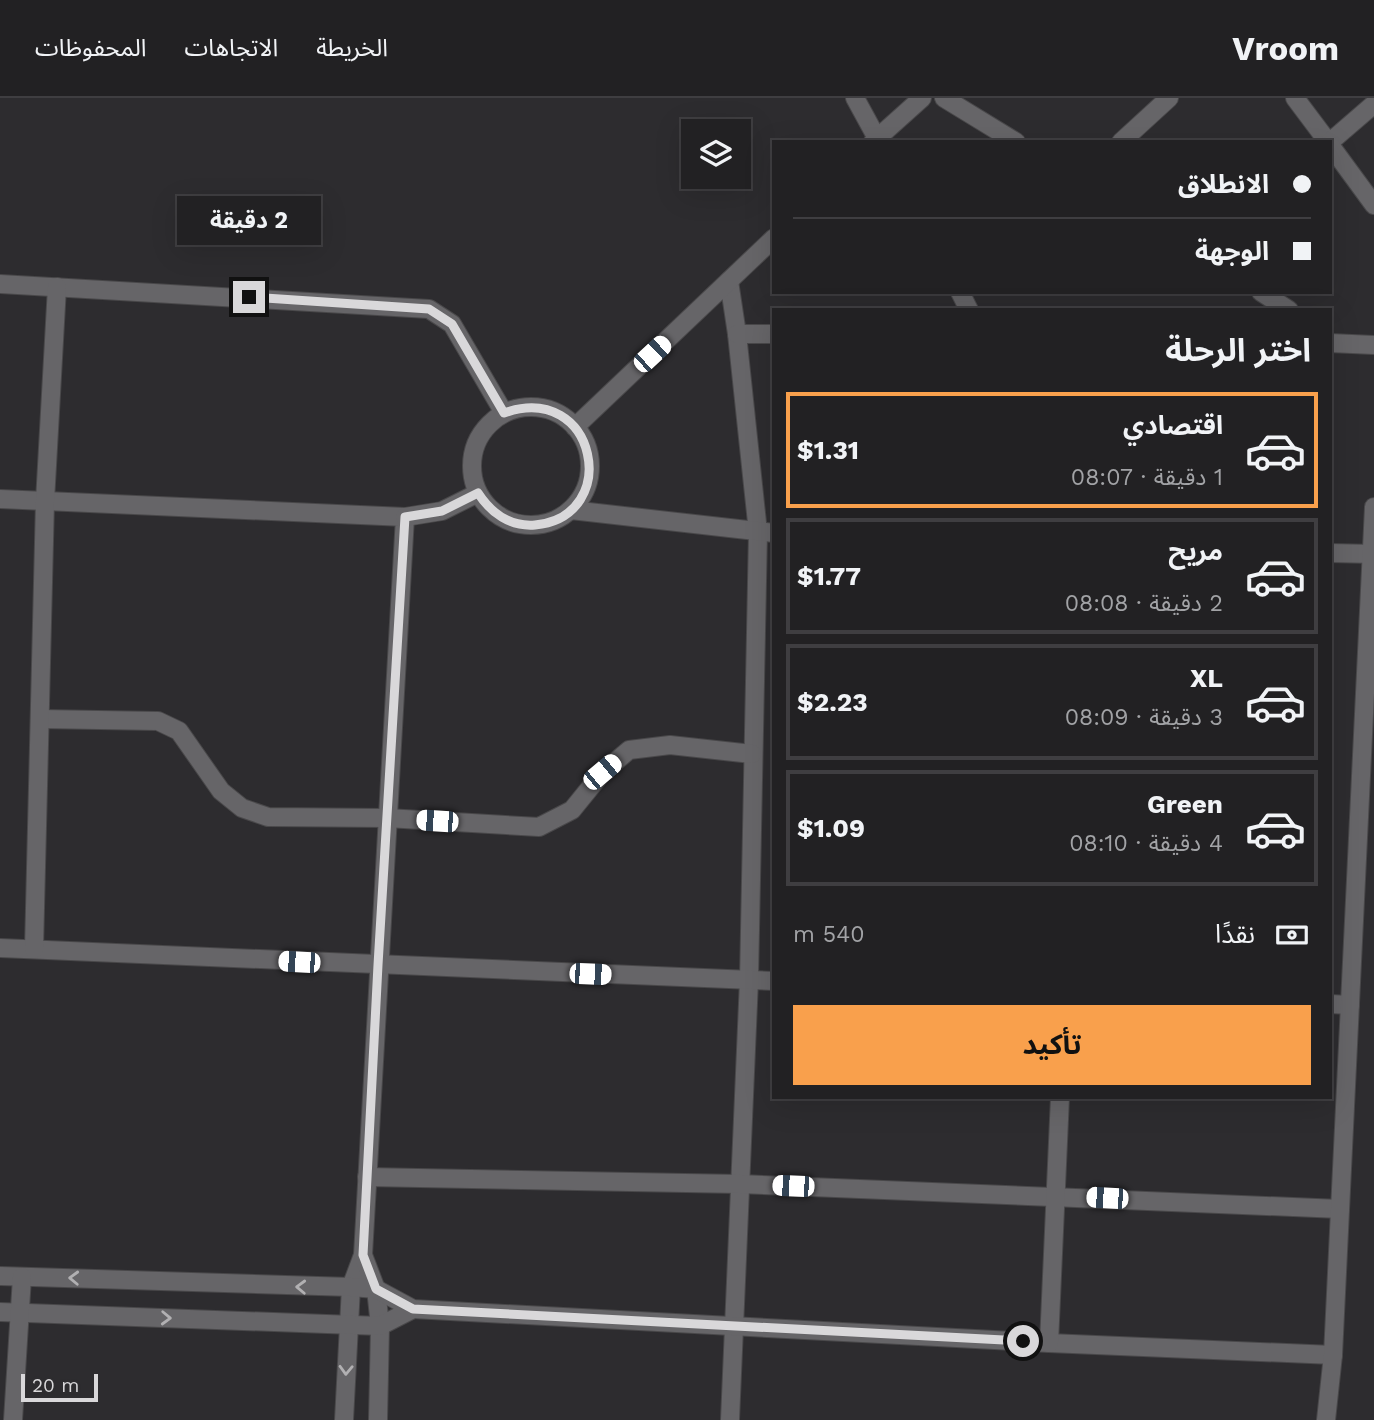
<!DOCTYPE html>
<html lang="ar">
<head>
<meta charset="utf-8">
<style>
	:root { --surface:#222123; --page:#2e2e30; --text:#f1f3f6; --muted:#a2a3a6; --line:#3f3e41; --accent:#f9a04c }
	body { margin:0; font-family:"Work Sans","Noto Sans Arabic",sans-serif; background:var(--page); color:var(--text); direction:rtl; height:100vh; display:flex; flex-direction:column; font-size:26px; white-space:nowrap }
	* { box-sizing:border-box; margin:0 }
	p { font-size:23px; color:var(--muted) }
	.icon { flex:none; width:38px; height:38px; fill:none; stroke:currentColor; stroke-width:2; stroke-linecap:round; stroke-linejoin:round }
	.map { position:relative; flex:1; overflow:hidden; direction:ltr }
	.sheet { position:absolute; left:772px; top:210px; width:560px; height:791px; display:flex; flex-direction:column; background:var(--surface); border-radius:0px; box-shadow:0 7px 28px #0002,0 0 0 2px var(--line); direction:rtl }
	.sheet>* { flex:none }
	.guide { position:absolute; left:772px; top:42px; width:560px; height:154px; border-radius:0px; box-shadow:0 7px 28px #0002,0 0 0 2px var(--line); direction:rtl; display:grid; align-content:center; height:154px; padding:0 21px; background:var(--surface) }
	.tools { position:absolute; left:681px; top:21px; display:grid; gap:14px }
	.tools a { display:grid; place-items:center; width:70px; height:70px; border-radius:0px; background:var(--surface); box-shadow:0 7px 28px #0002,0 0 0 2px var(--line); font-size:35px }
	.scale { position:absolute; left:21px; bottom:18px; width:77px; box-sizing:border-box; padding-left:7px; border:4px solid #d9d8da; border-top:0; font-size:19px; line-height:24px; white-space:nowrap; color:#d9d8da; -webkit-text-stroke:5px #2d2c2f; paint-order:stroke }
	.end { position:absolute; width:32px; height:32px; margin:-16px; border:9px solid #d9d8da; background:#111; box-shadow:0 0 0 4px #111 }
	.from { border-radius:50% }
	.bubble { position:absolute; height:49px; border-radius:0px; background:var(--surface); box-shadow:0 7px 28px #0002,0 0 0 2px var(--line); font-size:23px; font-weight:700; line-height:49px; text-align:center; direction:rtl }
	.car { position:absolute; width:21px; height:42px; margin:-21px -10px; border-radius:9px; box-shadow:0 0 5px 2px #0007; background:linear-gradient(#fff 24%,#345 0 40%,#fff 0 76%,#345 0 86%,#fff 0) }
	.guide b { display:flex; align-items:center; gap:24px; height:66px; font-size:26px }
	.guide b+b { border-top:2px solid var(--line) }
	.guide i { width:18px; height:18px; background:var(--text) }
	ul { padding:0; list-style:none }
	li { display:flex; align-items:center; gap:21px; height:116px; margin:0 14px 10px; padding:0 7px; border:4px solid var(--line); border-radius:0px }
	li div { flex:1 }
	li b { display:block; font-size:26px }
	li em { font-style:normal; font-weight:700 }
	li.active { border-color:var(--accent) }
	li>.icon { width:63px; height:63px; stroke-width:1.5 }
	h2 { padding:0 21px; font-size:32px; line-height:84px }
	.pay { display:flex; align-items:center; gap:18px; height:77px; padding:0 21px; font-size:26px }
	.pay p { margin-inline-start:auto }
	.primary-button { display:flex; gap:14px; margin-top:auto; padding:14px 21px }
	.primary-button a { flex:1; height:80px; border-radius:0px; background:var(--accent); color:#111; font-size:28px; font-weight:700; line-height:80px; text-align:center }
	header { display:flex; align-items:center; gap:42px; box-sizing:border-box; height:98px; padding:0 35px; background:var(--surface); border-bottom:2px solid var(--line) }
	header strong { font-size:33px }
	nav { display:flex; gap:38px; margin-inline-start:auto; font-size:24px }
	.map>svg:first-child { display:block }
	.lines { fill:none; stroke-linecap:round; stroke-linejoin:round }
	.minor-casing { stroke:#49484a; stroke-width:20 }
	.minor { stroke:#666568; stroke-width:18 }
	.oneway { stroke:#b1b0b2 }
	.route { stroke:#d9d8da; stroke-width:9 }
</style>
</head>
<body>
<header>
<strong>Vroom</strong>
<nav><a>الخريطة</a><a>الاتجاهات</a><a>المحفوظات</a></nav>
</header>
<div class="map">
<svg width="1374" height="1322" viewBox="0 0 1374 1322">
	<rect width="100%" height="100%" fill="#2d2c2f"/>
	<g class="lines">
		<defs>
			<g id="minor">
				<path d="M855 0 879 44"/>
				<path d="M944 0 1016 44"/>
				<path d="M1295 0 1328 44"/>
				<path d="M873 44 922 0"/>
				<path d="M1121 44 1169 0"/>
				<path d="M1330 44 1374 6"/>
				<path d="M1330 47 1374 107"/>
				<path d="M729 183 737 236 758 434 749 882 730 1322"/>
				<path d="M0 186 429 211 452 226 504 315"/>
				<path d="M960 194 969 212"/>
				<path d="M1261 194 1289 212"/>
				<path d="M737 236H774"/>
				<path d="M1330 245 1374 247"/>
				<circle cx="531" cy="368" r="59"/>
				<path d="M575 329 774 140"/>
				<path d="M0 401 405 419 363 1157 351 1189 344 1322"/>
				<path d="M571 412 774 435"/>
				<path d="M405 419 442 413 478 395"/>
				<path d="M1330 455 1374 456"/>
				<path d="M40 621 158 623 179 633 221 693 242 710 268 719 387 720 539 729 572 712 602 675 629 652 670 647 752 656"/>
				<path d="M0 850 774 883"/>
				<path d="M34 851 45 403 57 189"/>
				<path d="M1330 906 1350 907"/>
				<path d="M367 1079 740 1086 1340 1111"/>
				<path d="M363 1157 376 1191 380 1228 378 1322"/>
				<path d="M0 1178 351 1189 376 1191 413 1211 1049 1245 1333 1257"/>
				<path d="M0 1214 380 1228 413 1211"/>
				<path d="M1049 1245 1060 999"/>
				<path d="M13 1322 22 1179"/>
				<path d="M1326 1322 1333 1257 1374 409"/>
			</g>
		</defs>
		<!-- minor casing -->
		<use href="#minor" class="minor-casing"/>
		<!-- minor -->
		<use href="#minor" class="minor"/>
	</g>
	<!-- one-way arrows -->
	<defs><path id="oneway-chevron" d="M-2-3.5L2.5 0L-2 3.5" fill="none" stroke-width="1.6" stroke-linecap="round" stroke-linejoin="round" transform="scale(1.75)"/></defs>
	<g class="oneway">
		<use href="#oneway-chevron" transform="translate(74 1180) rotate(-178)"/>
		<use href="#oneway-chevron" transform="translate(301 1189) rotate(-178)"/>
		<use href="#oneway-chevron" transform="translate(166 1220) rotate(2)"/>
		<use href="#oneway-chevron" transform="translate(346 1272) rotate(92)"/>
	</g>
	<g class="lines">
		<!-- route -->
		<path class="route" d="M249 199 429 211 452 226 504 315C597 282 623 419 535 427 510 429 491 415 478 395L442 413 405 419 378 867 363 1157 376 1191 413 1211 1023 1243"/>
	</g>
</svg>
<div class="tools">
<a><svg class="icon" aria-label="layers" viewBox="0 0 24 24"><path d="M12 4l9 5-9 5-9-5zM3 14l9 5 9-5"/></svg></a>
</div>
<div class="scale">20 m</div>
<i class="end from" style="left:1023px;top:1243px"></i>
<i class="end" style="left:249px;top:199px"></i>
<div class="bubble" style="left:177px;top:98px;width:144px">2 دقيقة</div>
<i class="car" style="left:652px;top:256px;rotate:47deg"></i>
<i class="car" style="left:602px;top:674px;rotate:50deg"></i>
<i class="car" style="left:437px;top:723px;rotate:274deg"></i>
<i class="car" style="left:299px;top:864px;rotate:273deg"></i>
<i class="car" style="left:590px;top:876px;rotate:92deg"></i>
<i class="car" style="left:793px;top:1088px;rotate:272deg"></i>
<i class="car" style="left:1107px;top:1100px;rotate:273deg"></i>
<div class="guide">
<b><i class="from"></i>الانطلاق</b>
<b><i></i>الوجهة</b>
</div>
<section class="sheet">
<h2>اختر الرحلة</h2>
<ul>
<li class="active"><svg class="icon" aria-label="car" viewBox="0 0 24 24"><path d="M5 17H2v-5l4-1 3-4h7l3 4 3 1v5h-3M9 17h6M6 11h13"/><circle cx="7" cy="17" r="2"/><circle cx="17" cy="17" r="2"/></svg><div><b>اقتصادي</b><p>1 دقيقة · 08:07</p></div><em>$1.31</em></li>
<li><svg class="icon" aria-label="car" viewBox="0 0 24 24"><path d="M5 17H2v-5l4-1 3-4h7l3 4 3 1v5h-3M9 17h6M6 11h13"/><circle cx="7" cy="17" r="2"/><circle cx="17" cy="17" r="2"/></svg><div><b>مريح</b><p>2 دقيقة · 08:08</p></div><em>$1.77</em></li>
<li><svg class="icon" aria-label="car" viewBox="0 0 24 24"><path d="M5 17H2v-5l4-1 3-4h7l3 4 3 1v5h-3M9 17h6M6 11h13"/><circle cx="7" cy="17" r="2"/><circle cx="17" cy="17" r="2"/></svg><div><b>XL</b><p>3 دقيقة · 08:09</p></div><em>$2.23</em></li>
<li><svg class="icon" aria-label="car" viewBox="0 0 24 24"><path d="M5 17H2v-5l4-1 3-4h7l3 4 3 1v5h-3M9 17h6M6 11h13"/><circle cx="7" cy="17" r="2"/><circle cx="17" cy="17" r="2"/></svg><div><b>Green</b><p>4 دقيقة · 08:10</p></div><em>$1.09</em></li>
</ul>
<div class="pay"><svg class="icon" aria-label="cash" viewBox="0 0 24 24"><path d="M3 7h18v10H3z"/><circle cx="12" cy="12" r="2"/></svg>نقدًا<p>540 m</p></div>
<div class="primary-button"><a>تأكيد</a></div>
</section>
</div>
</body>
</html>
